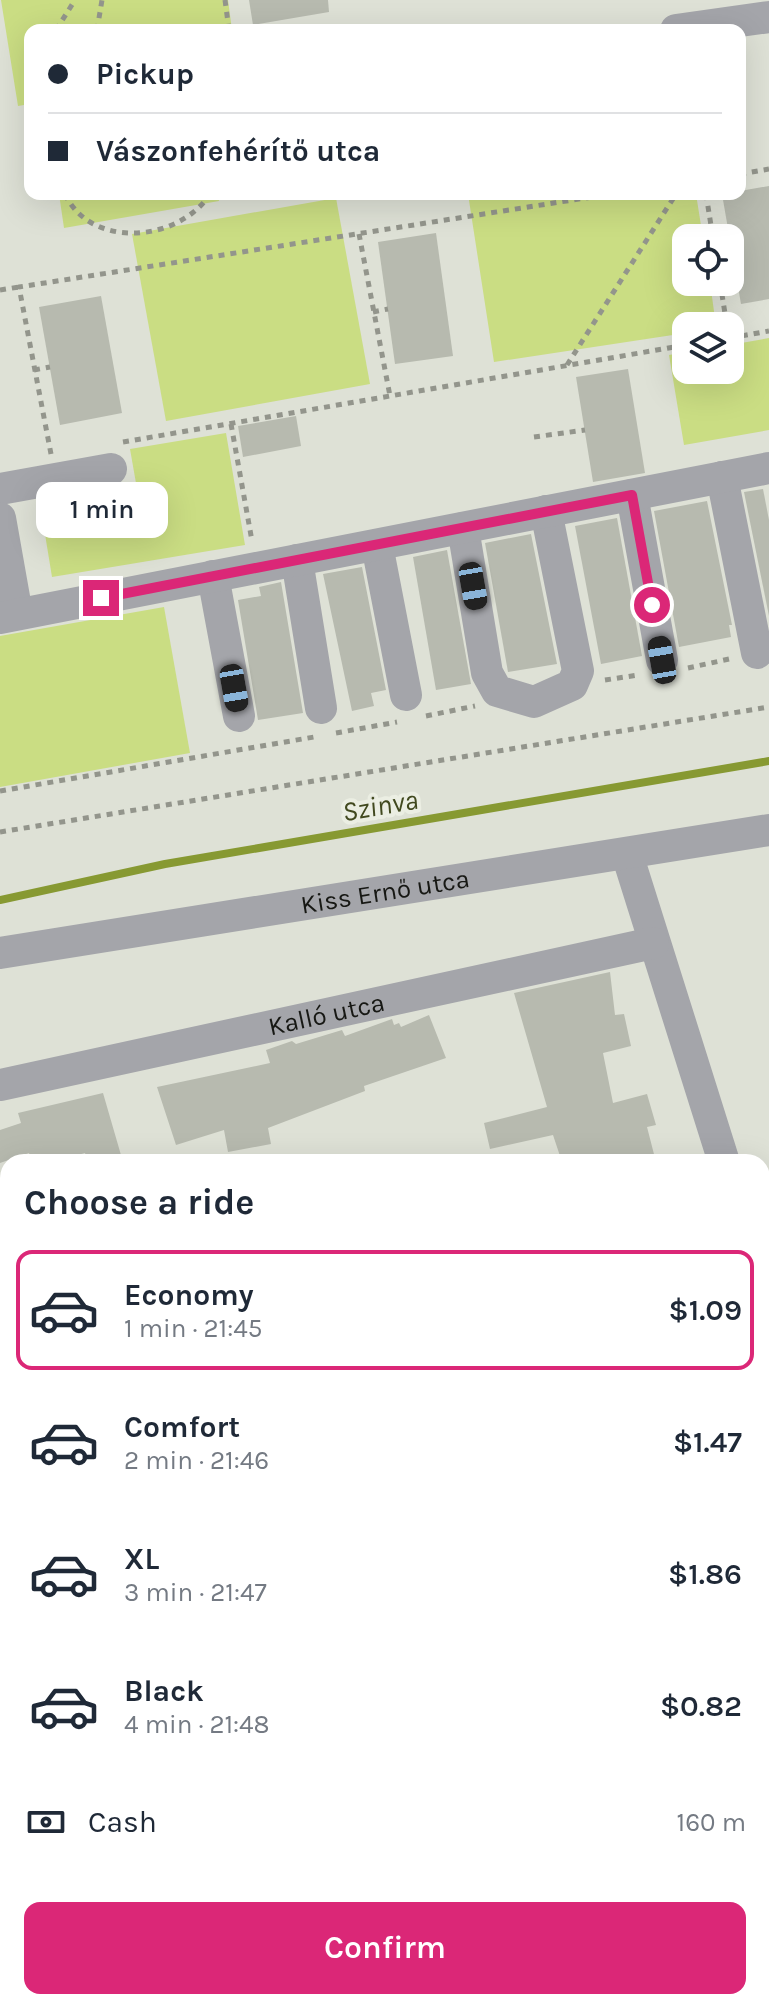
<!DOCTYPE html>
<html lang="en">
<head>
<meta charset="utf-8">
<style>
	:root { --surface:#fff; --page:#f2f2f3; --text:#1f2937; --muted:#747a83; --line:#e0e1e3; --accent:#db2777 }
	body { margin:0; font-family:Karla,sans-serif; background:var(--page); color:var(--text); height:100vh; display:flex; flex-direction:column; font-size:30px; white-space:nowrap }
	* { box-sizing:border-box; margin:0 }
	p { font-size:26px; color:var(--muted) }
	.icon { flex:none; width:44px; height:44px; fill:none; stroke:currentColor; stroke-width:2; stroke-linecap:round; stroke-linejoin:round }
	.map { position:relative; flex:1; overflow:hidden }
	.panel { position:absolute; left:0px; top:1154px; width:770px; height:856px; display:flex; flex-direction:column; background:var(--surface); border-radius:24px 24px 0 0; box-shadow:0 8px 32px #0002 }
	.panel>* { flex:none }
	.hud { position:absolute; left:24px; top:24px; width:722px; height:176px; border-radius:16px; box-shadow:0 8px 32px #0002; display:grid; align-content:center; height:176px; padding:0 24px; background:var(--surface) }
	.buttons { position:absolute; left:672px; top:224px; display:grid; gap:16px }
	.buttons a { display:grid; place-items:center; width:72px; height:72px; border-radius:16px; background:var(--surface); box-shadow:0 8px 32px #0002; font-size:40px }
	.end { position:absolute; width:36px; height:36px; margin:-18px; border:10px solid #db2777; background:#fff; box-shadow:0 0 0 4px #fff }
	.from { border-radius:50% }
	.bubble { position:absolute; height:56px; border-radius:16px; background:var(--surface); box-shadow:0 8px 32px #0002; font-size:26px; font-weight:600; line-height:56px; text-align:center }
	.car { position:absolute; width:24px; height:48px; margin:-24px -12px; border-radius:10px; box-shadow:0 0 6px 2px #0007; background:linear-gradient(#222 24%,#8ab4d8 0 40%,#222 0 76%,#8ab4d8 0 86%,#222 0) }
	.hud b { display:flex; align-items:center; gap:28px; height:76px; font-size:30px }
	.hud b+b { border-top:2px solid var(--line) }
	.hud i { width:20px; height:20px; background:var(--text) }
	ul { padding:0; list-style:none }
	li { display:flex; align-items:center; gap:24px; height:120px; margin:0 16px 12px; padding:0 8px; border:4px solid transparent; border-radius:16px }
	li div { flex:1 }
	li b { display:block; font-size:30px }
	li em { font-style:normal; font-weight:600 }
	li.on { border-color:var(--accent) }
	li>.icon { width:72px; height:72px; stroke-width:1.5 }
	h2 { padding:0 24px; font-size:36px; line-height:96px }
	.pay { display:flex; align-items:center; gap:20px; height:88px; padding:0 24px; font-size:30px }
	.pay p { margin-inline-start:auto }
	.cta { display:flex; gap:16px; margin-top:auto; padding:16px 24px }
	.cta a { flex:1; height:92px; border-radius:16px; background:var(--accent); color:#fff; font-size:32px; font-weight:600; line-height:92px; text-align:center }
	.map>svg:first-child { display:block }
	.green { fill:#cadd83 }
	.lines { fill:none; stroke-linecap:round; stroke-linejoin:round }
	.stream { stroke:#879932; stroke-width:8 }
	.building { fill:#b7baaf }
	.path { stroke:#93958c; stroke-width:5; stroke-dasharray:6 6; stroke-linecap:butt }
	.minor { stroke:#a4a5aa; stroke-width:32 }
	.route { stroke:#db2777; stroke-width:10 }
	.labels { text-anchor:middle; stroke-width:8; stroke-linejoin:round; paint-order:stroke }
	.street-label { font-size:26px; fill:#171814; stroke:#ebeee3 }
	.water-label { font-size:28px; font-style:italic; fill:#41491f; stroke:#ebeee3 }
</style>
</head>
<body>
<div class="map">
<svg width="769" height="2010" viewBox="0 0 769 2010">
	<rect width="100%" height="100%" fill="#dee1d6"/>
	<!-- green -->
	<g class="green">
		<path d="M1 0H228L232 30H30V104L18 106Z"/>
		<path d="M59 194H218L219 201 64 228Z"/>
		<path d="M468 194H696L703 238H686V282H710L716 326H686V333L494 362Z"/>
		<path d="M336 198 370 384 166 421 132 234Z"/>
		<path d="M769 338V430L684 445 669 355 686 352V370H730V345Z"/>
		<path d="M226 433 245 545 52 577 43 522 140 506 130 449Z"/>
		<path d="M164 607 190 753 0 787V636Z"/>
	</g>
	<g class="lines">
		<!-- stream -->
		<path class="stream" d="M0 900 165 864 769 761"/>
	</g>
	<!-- building -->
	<g class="building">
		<path d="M249 0H328L329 12 253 25Z"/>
		<path d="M769 186V299L741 304 722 194H740V191Z"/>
		<path d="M436 233 453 356 395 364 378 242Z"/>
		<path d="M101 296 122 413 60 425 39 307Z"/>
		<path d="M628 369 645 473 593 482 576 377Z"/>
		<path d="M296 416 301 446 243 457 238 426Z"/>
		<path d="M763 489 769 520V616L744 492Z"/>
		<path d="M707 501 732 625H729L731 637 679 647 654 511Z"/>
		<path d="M617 518 642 656 601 664 575 526Z"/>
		<path d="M531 534 557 664 508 672 485 543Z"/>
		<path d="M447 550 471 684 436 690 413 557Z"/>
		<path d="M362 567 386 690 371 693 374 706 352 711 323 574Z"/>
		<path d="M281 582 303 713 258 720 238 600 261 596 259 587Z"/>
		<path d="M610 972 615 1015 624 1014 631 1046 603 1053 613 1103 647 1094 656 1125 647 1127 656 1162H562L553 1135 490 1149 484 1123 547 1107 514 993Z"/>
		<path d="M429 1015 446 1058 364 1086 365 1091 268 1128 271 1144 228 1152 224 1130 176 1145 157 1087 270 1063 266 1050 292 1041 296 1044 342 1030 345 1036 392 1019 394 1025 399 1023 401 1027Z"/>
		<path d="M103 1093 123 1162H88L85 1153 53 1162H32L29 1153 0 1163V1130L21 1123 18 1113Z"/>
	</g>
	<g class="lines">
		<!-- path -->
		<g class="path">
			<path d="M225 0 229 30"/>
			<path d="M56 30 75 0"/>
			<path d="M97 30 102 0"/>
			<path d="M740 174 769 169"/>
			<path d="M65 194C91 250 179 242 210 194"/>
			<path d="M706 194 713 238"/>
			<path d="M359 234 390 396"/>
			<path d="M730 257 732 256"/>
			<path d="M720 282 727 326"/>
			<path d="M0 290 19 287"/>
			<path d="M373 312 388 309"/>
			<path d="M730 338 769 331"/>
			<path d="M567 365 676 194"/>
			<path d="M34 370 50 367"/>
			<path d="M231 424 252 541"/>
			<path d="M534 437 585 430"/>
			<path d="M123 442 686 345"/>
			<path d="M51 454 19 287 611 194"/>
			<path d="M688 668 729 659"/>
			<path d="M605 680 638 675"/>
			<path d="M426 716 475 706"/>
			<path d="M336 733 397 722"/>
			<path d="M0 791 314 737"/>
			<path d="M0 832 769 707"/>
		</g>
		<!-- minor -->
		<g class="minor">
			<path d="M676 30 769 17"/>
			<path d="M722 477 757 653"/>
			<path d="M0 489 111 469"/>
			<path d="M632 495 662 660"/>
			<path d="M0 518 17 614"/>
			<path d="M463 528 487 673 497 691 534 702 572 685 578 671 546 511"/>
			<path d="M377 545 406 695"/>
			<path d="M297 560 321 708"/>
			<path d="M213 576 239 716"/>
			<path d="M0 618 769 468"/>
			<path d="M627 854 724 1162"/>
			<path id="s1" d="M0 953 769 830"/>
			<path id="s2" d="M0 1085 653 943"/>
			<path d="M762 1196 769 1195"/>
			<path d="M762 1280 769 1302"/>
			<path d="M0 1384 8 1382"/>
			<path d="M762 1739 769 1737"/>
			<path d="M0 1937 8 1935"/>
		</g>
	</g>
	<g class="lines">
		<!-- route -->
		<path class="route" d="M101 598 632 495 652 605"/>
	</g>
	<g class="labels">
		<!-- street labels -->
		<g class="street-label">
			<text dy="9" stroke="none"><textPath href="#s1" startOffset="390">Kiss Ernő utca</textPath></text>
			<text dy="9" stroke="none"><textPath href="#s2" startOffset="334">Kalló utca</textPath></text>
		</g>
		<!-- water labels -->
		<g class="water-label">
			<text transform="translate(380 805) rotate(-10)" y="10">Szinva</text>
		</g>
	</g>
</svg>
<div class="buttons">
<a><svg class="icon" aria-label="locate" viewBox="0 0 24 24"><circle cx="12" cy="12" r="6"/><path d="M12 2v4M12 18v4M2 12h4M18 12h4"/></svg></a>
<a><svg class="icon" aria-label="layers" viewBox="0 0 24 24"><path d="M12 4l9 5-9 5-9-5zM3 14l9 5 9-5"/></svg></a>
</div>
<i class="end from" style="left:652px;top:605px"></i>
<i class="end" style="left:101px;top:598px"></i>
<div class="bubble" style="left:36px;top:482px;width:132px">1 min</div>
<i class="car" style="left:473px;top:586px;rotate:170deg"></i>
<i class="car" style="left:662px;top:660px;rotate:350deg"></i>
<i class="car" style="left:234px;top:688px;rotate:170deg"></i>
<div class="hud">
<b><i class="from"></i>Pickup</b>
<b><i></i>Vászonfehérítő utca</b>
</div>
<section class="panel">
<h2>Choose a ride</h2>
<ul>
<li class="on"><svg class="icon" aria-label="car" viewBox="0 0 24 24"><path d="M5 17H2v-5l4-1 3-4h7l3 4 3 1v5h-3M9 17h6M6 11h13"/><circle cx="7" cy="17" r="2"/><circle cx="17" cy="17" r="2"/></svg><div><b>Economy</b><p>1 min · 21:45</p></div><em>$1.09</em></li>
<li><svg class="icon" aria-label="car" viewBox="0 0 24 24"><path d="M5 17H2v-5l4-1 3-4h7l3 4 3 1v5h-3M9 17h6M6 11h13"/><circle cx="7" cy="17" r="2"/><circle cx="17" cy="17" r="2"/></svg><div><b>Comfort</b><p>2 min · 21:46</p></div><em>$1.47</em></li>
<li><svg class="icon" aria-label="car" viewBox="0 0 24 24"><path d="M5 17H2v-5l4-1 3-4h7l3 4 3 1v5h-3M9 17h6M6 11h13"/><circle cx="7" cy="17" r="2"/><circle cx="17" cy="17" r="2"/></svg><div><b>XL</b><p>3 min · 21:47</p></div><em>$1.86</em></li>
<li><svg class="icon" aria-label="car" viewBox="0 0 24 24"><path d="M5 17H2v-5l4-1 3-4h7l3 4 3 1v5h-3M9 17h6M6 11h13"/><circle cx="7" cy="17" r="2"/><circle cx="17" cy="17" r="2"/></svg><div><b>Black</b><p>4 min · 21:48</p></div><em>$0.82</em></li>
</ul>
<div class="pay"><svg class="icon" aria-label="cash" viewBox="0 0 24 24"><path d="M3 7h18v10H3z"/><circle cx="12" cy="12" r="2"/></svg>Cash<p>160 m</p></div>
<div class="cta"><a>Confirm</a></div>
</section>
</div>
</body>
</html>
